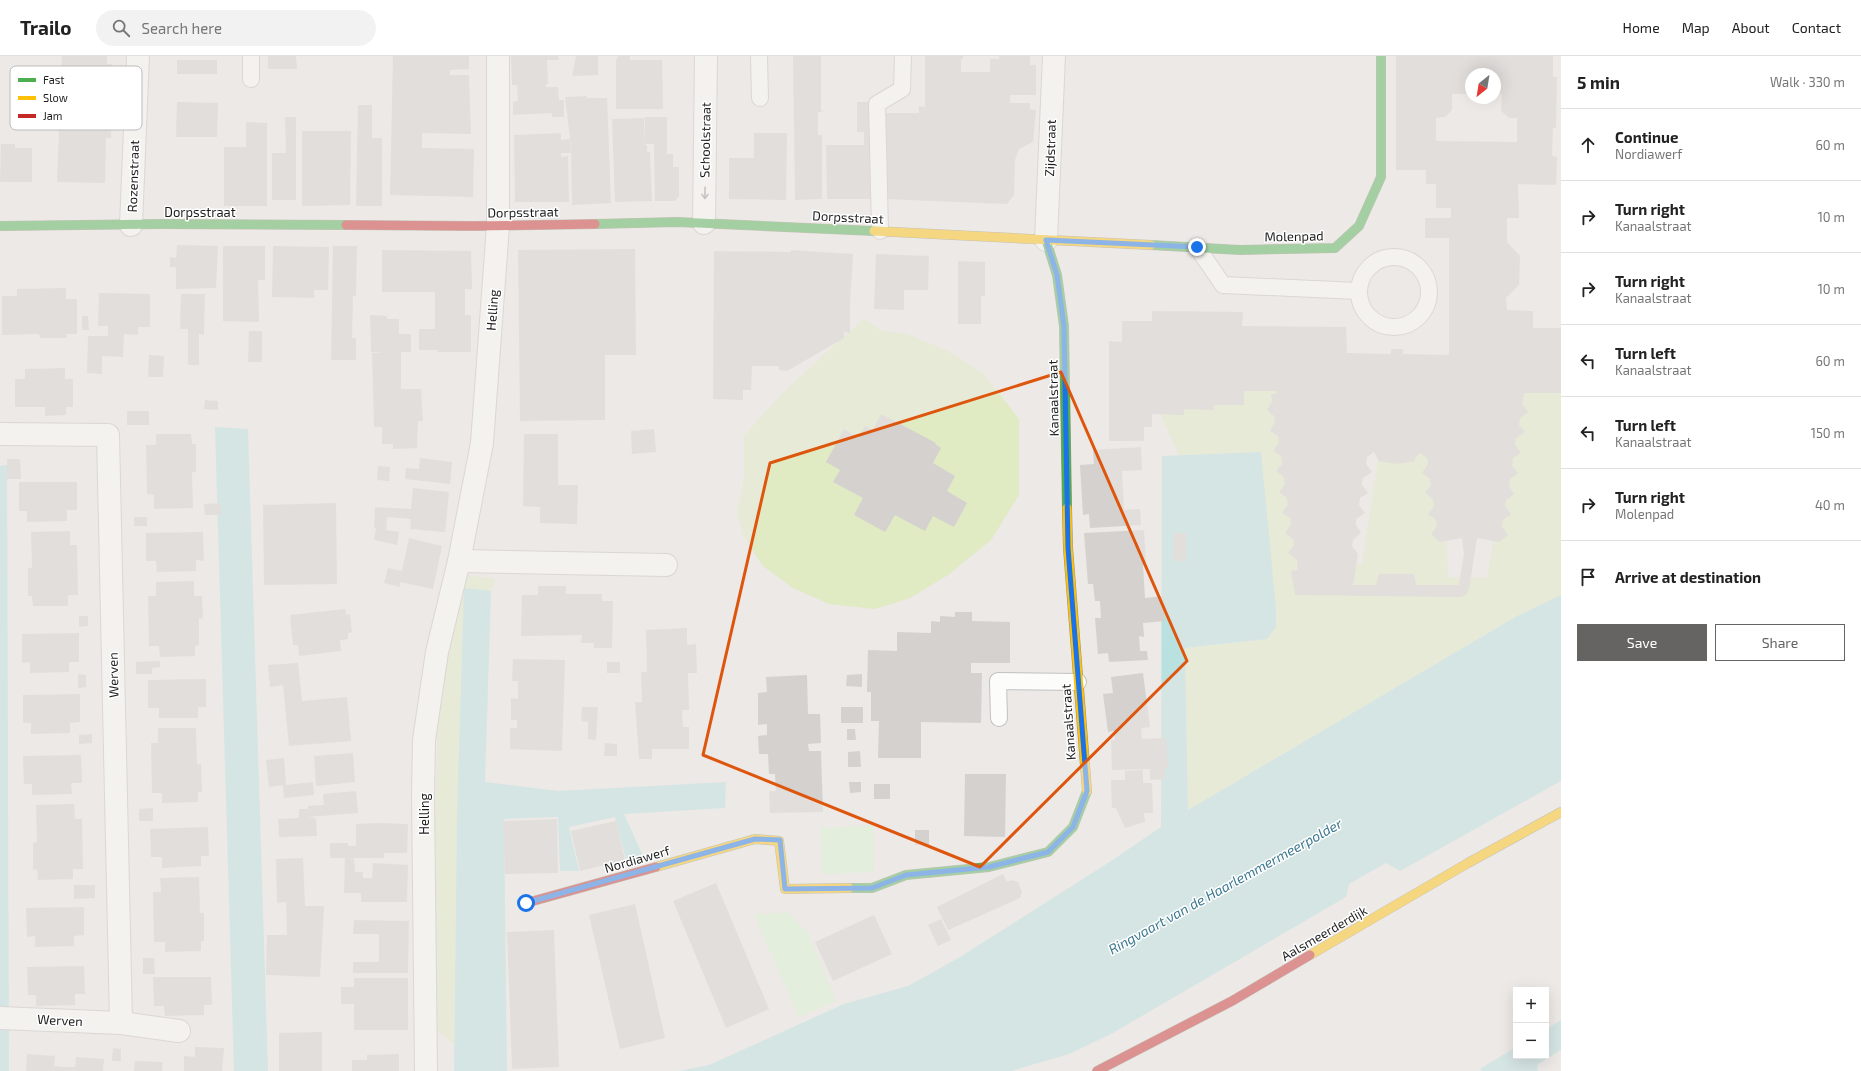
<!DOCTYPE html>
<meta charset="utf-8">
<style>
body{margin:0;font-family:"Exo 2",sans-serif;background:#f2f2f2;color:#222}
.controls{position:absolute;right:12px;bottom:12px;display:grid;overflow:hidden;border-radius:0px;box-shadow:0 4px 16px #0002}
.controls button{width:36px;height:36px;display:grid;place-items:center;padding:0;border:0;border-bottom:1px solid #e0e0e0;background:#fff;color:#222;font:20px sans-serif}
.compass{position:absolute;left:1465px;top:12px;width:36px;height:36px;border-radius:50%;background:#fff;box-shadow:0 4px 16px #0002;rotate:210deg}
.stop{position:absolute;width:12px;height:12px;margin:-9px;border:3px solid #1a73e8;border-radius:50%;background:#fff}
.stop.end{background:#1a73e8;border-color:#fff;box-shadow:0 1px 4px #0008}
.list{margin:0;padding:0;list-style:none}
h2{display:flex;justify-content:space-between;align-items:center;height:52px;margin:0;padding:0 16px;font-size:17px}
h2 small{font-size:13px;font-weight:400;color:#767676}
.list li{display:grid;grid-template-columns:26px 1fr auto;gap:12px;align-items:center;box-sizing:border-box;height:72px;padding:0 16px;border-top:1px solid #e0e0e0}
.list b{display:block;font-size:15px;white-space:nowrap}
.list p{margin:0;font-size:13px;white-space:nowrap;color:#767676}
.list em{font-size:13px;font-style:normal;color:#767676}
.actions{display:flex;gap:8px;padding:12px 16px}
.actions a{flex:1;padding:9px 0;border:1px solid #656463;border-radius:0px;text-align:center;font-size:14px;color:#656463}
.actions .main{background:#656463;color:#fff}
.icon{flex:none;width:22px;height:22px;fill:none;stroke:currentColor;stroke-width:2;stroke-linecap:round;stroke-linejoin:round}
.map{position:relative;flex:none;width:1561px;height:1015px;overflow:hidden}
header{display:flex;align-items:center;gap:24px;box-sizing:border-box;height:56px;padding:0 20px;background:#fff;border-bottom:1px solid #e0e0e0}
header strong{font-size:19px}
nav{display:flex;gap:22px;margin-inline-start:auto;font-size:14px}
.search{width:280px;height:36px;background:#f2f2f2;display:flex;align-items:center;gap:10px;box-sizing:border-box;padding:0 14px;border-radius:22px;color:#767676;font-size:15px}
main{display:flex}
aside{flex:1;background:#fff}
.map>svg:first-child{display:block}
</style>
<header>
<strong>Trailo</strong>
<div class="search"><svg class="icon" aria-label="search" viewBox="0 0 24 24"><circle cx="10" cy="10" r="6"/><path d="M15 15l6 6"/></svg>Search here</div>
<nav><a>Home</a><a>Map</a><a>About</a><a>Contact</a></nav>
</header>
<main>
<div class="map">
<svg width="1561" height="1015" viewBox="0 0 1561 1015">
<rect width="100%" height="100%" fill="#ece9e6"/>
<!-- grass -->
<g fill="#e0eac3">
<path d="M864,263l18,12 25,3 41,17 36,23 35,45v76l-28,45 -43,35 -38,23 -35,11 -46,-5 -36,-16 -30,-22 -19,-29 -7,-23 7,-36v-42c36,-43 78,-80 120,-117z"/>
<path d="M1277,308l19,197 66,3 26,-169 54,2 6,180 39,1 32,-187h42v204l-44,21 -329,194 -3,-162 82,-9 -6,-186 -82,2 -16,-35 -4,-16 81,-31z"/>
<path d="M467,519l28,4 -4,12 -27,-2 -7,224 -3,231 -25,-20 10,-343z"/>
</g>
<!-- park -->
<g fill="#d7f3d0">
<path d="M873,769l1,47 -52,2 -2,-46z"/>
<path d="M787,856l21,21 28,68 -37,16 -45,-102z"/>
</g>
<!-- water -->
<g fill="#b8e1e0">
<path d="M215,371l33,2 20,642h-34z"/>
<path d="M1261,396l15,157v18l-9,12 -82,9 3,162 329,-194 44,-21v186l-161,90 -14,-8 -37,21 -3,13 -235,137 -42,20 -58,17h-332l30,-6 135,-61 64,-18 52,-29 151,-96 50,-34 1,-371z"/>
<path d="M7,409l2,606h-9v-605z"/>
<path d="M464,532l27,3 -6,191 73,9 168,-9 -1,26 -101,6 19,42 -17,4 -11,-43 -46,10 10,44h-19l-2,-54 -54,2 3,252h-53l3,-258z"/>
<path d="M1561,964v30l-24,15 1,6h-56l-2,-2 36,-22v9h30v-27z"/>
</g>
<!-- building -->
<g fill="#d4d1cf" fill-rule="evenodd">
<path d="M62,0h45v8h5v16l-5,-1 -1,43h5v16h-5l-1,45 -48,-1z"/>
<path d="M268,0h28l1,13h-29z"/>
<path d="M393,0h76v13l-19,1v5h19l2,59 -49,-1v15l52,1 -1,48 -83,-2z"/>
<path d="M511,0h47l1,4h-12l1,24h-2v3h12l1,13h5v17h-12v-4l-39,2v-13l5,-1 -1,-16h-5z"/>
<path d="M576,0h22v19l-26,1z"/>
<path d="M618,0h12v4h32l1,49h-47v-49z"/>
<path d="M793,0h28v55l3,1h-6v23h4v64l-27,1z"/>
<path d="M925,0h38v3h-2v13h29v-13h9v-3h31v9h6v30h-26v8h20v6l6,1 -3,32 -14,7 -4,11 -1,35 -7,9 -123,-5 2,-86h33v-7l6,1z"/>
<path d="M1396,0h157v21h4l-1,51h-3l-1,28 5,1 -1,28 -38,-1 1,34h-12v24l13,14 -1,29 -13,13 1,12 26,1v17h28v65h-37l-2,11 6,8 -8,6 -1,7 6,7 -9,6 -1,7 6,8 -8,5 -1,8 6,7 -8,6 -1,7 5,8 -8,6 -1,6 6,8 -8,6 -1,7 6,8 -9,7 -22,-4 -8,51 -3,6 -5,2 -166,-2 -4,-24 7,-1 -1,-10 -9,-7 6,-8 -1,-6 -8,-6 6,-8 -1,-7 -8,-5 6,-8 -1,-7 -8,-6 6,-8 -1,-7 -8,-6 6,-7 -1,-8 -8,-5 6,-8 -1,-7 -8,-5 5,-9 -1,-6 -7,-6 5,-8 -1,-8h6l-1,-3h-32v14h-30v5l-30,-1v6l-32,-1v13h-8v14h-35v-100l13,1v-21h30v-10l91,1 -1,14 104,1 1,26 44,1v-5h12v5l46,1v-117h-24v-20h26v-10h-15v-24h-10v-14h-30zM1471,18h24v20h7l-1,17 8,7h8v24l-81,-1v-23l9,-1 7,-7v-16h19zM1374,396l5,9 18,3 18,-3 -1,-2 6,-6 7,5 1,6 -6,9 8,6 1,6 -6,8 8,6 1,7 -6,8 8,6 1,6 -6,8 9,8 22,-4 2,16 -5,31h-43l-2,-11h-35l-3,11h-23l5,-31 -6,-8 1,-6 8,-7 -5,-8v-6l9,-6 -6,-8 1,-7 8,-5 -6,-8 1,-7 9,-6 -6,-8 1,-7z"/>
<rect x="177" y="4" width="40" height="14"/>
<path d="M587,40v2h20l4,105 -39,2 -1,-59 -6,-49z"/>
<path d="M177,46l41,1 -1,34h-41z"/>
<path d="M857,46h13l2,97h-45l-1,-54h38v-13h-7z"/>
<path d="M358,49h14v33h10v68h-26z"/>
<path d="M285,61h11v83h-24v-47h14z"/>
<path d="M645,61h22v37h6v13h6v29l-4,5h-20l-1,-57h-9z"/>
<path d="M644,62l1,27h2v7h3l2,49 -37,1 -3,-83z"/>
<path d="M246,66l21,1v83h-43v-59h22z"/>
<path d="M302,75h49l-1,74 -48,1z"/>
<path d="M561,77v7l9,-1 1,14h-10v4l7,-1 1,46h-54l-1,-67z"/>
<path d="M754,77h33l-1,67 -57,-1v-41h25z"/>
<path d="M1,88h14v4h17v34h-32z"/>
<path d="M177,189l41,1 -2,42 -40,1v-22h-6v-10l6,1z"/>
<path d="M223,190h42v34h-7l1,42 -36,-1z"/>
<path d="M273,190l56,1 -1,43h-14v8l-42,-1z"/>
<path d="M333,190h24l-1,50h-3l-1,42h4v22h-25z"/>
<path d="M635,193l1,106h-31v65l-85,1 -2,-171z"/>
<path d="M382,194l89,1 1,38h-7v26h6v37h-33v-2h-19v-21h16v-37h-53z"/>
<path d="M791,194l62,4 -3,48v31l-6,-1v6l-57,33 -8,-1v-4h-27l-1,24h-8v10l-30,-1 1,-148 77,1z"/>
<path d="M876,198l53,2 -1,34h-24v20l-30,-1z"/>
<path d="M958,205l27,1v34h-4v28h-23z"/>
<path d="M66,232v11h11v35h-11l1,4h-27l-1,-4 -37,1v-39h15v-7z"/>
<path d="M99,237l51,1v33h-12v8l-14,-1 -1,23 -21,-1v18l-15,-1 1,-37h20v-10h-10z"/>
<path d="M181,238h24l-1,36v5l-5,-1v31h-11v-36h-8z"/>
<path d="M370,259l17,1v3h12v15h12v18h-10v37h20l2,32h-5l-1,27 -24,1v-5h-11v-17h-8l-2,-74 13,-1h-14z"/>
<path d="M82,260h6l1,14h-7z"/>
<path d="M249,275h13v31h-14z"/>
<path d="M149,299l15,1 -1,21h-15z"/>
<path d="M65,312v11h8v28h-7v8l-21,1v-9h-30v-28h10v-10z"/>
<path d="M205,344l13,1v9l-14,-1z"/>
<rect x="127" y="355" width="22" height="14"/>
<path d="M881,358l55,29 -1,1 6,4 -8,15 22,13 -8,15 20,12 -13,24 -21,-11 -8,15 -30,-16 -10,17 -31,-17 9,-17 -30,-16 7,-12 -14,-8 18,-33 14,9 7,-12 8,4z"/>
<path d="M654,373l2,23 -24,2 -1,-23z"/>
<path d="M156,378h35l1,10h4v28h-4l1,36 -39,1v-14l-7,-1 -1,-49h10z"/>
<path d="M524,378h34v51h20l-1,39 -37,-1v-16l-17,-1z"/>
<path d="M1141,391l1,23 -20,1 2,39 16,-1 1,16 -51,3 -1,-14 -6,1 -3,-50 14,-1 -1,-14z"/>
<path d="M420,402l32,4 -2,22 -45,-5 1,-11 13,1z"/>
<path d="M7,403h13l1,20h-14z"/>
<path d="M378,410l12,1 -1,14 -12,-1z"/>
<path d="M19,426h58v28h-10v11l-40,1v-11h-8z"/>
<path d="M413,432l36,4 -4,40 -35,-3 1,-10 -24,-2 -1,13 13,2 -2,13 -23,-5 2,-12 -2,-1 1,-20 36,2z"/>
<path d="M220,447l1,12h-16l-1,-11z"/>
<path d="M336,447l1,81 -73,1 -1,-80z"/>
<rect x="134" y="461" width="13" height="9"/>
<path d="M1144,474l2,35h-3l2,33 18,-2 2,25 -22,2 1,14 -5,-1 1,15h7l1,9 -39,2 -1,-9 -10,1 -3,-36h6l-1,-17h-5l-2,-17h-5l-4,-51z"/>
<path d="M70,475v14h7l1,50h-10v11h-35l-1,-10h-4v-28h4l-1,-36z"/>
<path d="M203,476l1,29 -8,-1v11l-39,1 -1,-11h-10v-28z"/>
<path d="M1174,477h12v28h-13z"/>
<path d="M409,482l33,8 -9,43 -33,-7v5l-16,-4 4,-15 14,3z"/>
<path d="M194,525v15h8l1,23 -4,-1v27l-4,1v10l-35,1 -1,-11h-10l-1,-50h8v-14z"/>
<path d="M538,530h28v8h36v7h11l-1,47h-18v-5h-13l1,-8 -61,1 1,-41h16z"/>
<path d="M345,553l1,6 4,-1 2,18 -4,1v6l-8,1 1,11 -42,5 -1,-11h-5l-3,-30z"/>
<path d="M955,556h17v9l38,1v41h-39v10h11l-1,50 -60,-1v36h-43l1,-37h-8v-29h-4l1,-42 29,1v-19l34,1v-12l9,1v-6l15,1z"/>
<path d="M79,560h9v10l-9,1z"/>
<path d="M687,572v17l9,-1 1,29h-9l1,37h-7l1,17h6v22h-37v10h-13l-4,-57h7l-1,-30h6l-1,-42z"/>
<path d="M79,577v29h-10v10l-39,1v-11l-8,1v-29z"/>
<path d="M513,603l52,1 -3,91 -52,-2v-21h7v-8h-6v-22l7,1v-18h-6z"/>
<path d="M160,605v6l-8,1v6h-16v-12z"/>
<rect x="607" y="606" width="13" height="11"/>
<path d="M298,607l4,38 45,-4 4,44 -62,5 -6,-61 -13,2 -2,-22z"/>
<path d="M1143,617l7,54 -9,1 1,11 24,-1 2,30h-3l1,11 -16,1v-11l-38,1 -1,-30h4l-1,-9 -6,1 -5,-38 10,-1 -2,-16z"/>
<path d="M78,618l8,1v12l-8,1z"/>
<path d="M862,618v13l-16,-1 1,-11z"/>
<path d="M807,619l1,39h12l1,29 -13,1 1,7h12l2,61 -53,1 -1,-22h7l-1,-17h-6l-1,-20h-9l-1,-18 9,-1v-11l-9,1v-32l9,-1 -1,-15z"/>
<path d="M206,623v28h-8v11h-39v-10h-11v-28z"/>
<path d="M80,638v28l-10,1v10l-39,1v-11h-8v-28z"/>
<path d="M582,651h16l-2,33 -8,-1v-17l-7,-1z"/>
<rect x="841" y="651" width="22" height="16"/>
<path d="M158,672h38l1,36h4l1,28h-4v10l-36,1v-10h-10l-1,-50h7z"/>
<path d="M847,673h8l1,11h-9z"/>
<path d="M92,678v9l-13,1v-9z"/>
<path d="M605,687l12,1v12h-13z"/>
<path d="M860,695l1,16h-13v-15z"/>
<path d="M353,697l2,29 -39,4 -2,-30z"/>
<path d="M81,699l1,28h-11l1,11 -40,1v-11h-8l-1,-28z"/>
<path d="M284,702l2,27 27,-3 1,13 -30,3 -1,-13 -14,2 -3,-27z"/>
<path d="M1143,714v13h9l1,30h-9l1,9 -20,6 -9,-20h-4l-1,-28h14v-9z"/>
<path d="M965,718h41l-1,63 -41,-1z"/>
<path d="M849,726h12v10l-11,1z"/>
<rect x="874" y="728" width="16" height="15"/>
<path d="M356,735l2,22 -50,4 8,1 1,18 -38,1 -1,-18 21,-1v-9h9v-3l16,-1 -1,-11z"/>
<path d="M74,748l1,15h7l1,50h-10v10l-35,1 -1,-11 -4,1v-27l4,-1 -1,-37z"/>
<path d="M153,752v13h-14v-12z"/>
<path d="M557,763l1,54 -53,1 -2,-53z"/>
<path d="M616,765l9,39 -45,11 -9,-40z"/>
<path d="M377,767l31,1 -1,29h-23v5h-37l7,1 1,13h8v6h9l1,-15 35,2 -1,37h-46v-9h-17l1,-35h-15v-15h18v3h8v-22z"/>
<path d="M208,771l1,29h-8v10l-39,2v-11h-11l-1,-28z"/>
<rect x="915" y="774" width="14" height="15"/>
<path d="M303,802l2,48h19l-4,71 -54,-2 1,-40h20l-1,-33 -9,1 -1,-44z"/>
<path d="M1003,818l4,8 4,-2 7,2 4,10 -2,6 -72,32 -11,-23z"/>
<path d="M199,821l1,36h4v28h-3v10l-36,1v-10h-11l-1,-50h8l-1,-14z"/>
<path d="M716,827l53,126 -43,19 -53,-127z"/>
<path d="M74,829h21v13l-21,1z"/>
<path d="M635,848l30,134 -45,11 -31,-134z"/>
<path d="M84,851v28l-10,1v10l-39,1v-11l-8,1 -1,-29z"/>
<path d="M874,859l18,39 -59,27 -18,-39z"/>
<path d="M941,863l10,21 -13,6 -10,-21z"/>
<path d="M354,864l55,1 -1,52h-55v-11h26v-28h-26z"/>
<path d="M554,874l5,137 -47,2 -5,-137z"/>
<path d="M143,902h11l1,16h-12z"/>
<path d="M84,910l1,28h-10v11l-39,1v-11h-8l-1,-28z"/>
<path d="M153,921h58l1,28h-8v10l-39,1 -1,-10h-10z"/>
<path d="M354,922h54v52h-54v-26h-13v-17h13z"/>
<path d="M322,976v39h-43v-38z"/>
<path d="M195,991l29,1 -2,23h-38v-15l11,1z"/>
<path d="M113,992l8,1v12h-9z"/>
<path d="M27,998l28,2 -1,10 11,1h10l1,-10 28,2 -1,12h-77z"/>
<path d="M399,998v17h-47v-11h15v-5z"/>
<path d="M135,1005l28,1 -1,9h-28z"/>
</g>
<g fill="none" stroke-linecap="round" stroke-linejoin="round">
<!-- lane casing -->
<g stroke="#c3c1c0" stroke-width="18">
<g id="lane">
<path d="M251,0v23"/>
<path d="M759,0l1,42"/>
<path d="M880,175l-3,-127 25,-15 1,-33"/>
<path d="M1197,191l26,38 135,6"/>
<circle cx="1394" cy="236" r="35"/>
<path d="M999,662l-1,-37 80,1"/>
</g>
</g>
<!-- street casing -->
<g stroke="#c3c1c0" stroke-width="24">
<g id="street">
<path d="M704,167l2,-167"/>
<path d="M131,169l7,-169"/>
<path d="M1046,184l8,-184"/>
<path d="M0,378l108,1 13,588"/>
<path d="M459,505l207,4"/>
<path d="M0,962l121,5 58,8"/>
<path d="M426,1015l-3,-277 1,-54 13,-88 22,-91 23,-118 16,-217v-170"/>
</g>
</g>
<!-- fast casing -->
<g stroke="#97937e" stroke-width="10">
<g id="fast">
<path d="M595,168l82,-2 197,9"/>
<path d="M0,170l162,-2 184,1"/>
<path d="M1046,184l11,35 7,51 3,182"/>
<path d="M1151,189l89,5 95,-2 24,-22 22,-49v-121"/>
<path d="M849,832h23l34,-13 83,-8 59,-15 25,-25 14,-36"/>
</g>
</g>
<!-- slow casing -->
<g stroke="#97937e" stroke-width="10">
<g id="slow">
<path d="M874,175l277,14"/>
<path d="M1067,452l1,40 19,243"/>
<path d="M656,811l99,-28 24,2 6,48 64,-1"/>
<path d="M1310,899l158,-92 93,-51"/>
</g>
</g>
<!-- jam casing -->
<g stroke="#97937e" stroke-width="10">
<g id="jam">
<path d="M346,169l128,1 121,-2"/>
<path d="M526,847l130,-36"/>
<path d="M1097,1015l135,-70 78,-46"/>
</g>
</g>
<!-- lane -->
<use href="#lane" stroke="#fcfcfb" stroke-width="16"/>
<!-- street -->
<use href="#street" stroke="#fcfcfb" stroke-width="22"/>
<!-- fast -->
<use href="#fast" stroke="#4caf50" stroke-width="9"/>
<!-- slow -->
<use href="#slow" stroke="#ffc107" stroke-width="9"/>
<!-- jam -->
<use href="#jam" stroke="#c62828" stroke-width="9"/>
</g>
<!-- one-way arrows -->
<defs><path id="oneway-shaft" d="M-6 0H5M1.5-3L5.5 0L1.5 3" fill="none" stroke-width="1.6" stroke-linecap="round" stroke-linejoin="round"/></defs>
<use stroke="#989897" href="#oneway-shaft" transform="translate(705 137) rotate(91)"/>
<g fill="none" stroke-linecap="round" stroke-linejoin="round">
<!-- route -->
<path stroke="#1a73e8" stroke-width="5" d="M526,847l229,-64 25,1 5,49 87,-1 34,-13 83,-8 59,-15 25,-25 14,-36 -19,-243 -4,-222 -7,-51 -11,-35 151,7"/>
</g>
<!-- marked area -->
<path d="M0 0H1561V1015H0ZM1061,316l126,289 -207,206 -277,-112 67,-292z" fill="#ece9e6" fill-opacity=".55" fill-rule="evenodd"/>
<path fill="none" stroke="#de560d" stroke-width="3" stroke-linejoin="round" d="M1061,316l126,289 -207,206 -277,-112 67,-292z"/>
<g text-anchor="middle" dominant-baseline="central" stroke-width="3" stroke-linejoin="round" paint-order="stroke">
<!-- street labels -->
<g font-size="13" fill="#1d1d1d" stroke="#fff">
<text transform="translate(705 84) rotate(-89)">Schoolstraat</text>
<text transform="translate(1050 92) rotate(-88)">Zijdstraat</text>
<text transform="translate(133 120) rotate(-88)">Rozenstraat</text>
<text x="200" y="156">Dorpsstraat</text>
<text transform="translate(523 156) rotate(-1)">Dorpsstraat</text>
<text transform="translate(848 161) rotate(3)">Dorpsstraat</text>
<text transform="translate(1294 180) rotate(-1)">Molenpad</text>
<text transform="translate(492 254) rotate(-86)">Helling</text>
<text transform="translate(1053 342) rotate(-91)">Kanaalstraat</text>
<text transform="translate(113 619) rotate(-91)">Werven</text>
<text transform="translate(1068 666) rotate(-94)">Kanaalstraat</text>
<text transform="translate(424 758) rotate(-90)">Helling</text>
<text transform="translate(637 803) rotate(-16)">Nordiawerf</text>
<text transform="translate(1324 877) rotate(-30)">Aalsmeerderdijk</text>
<text transform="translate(60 964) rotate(3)">Werven</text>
</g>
<!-- water labels -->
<g font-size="14" font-style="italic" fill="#3c788f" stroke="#fff">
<text transform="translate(1225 830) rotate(-29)">Ringvaart van de Haarlemmermeerpolder</text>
</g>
</g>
<!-- legend -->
<rect x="10" y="10" width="132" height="64" rx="6" fill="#fff" stroke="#bbb" stroke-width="1"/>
<rect x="18" y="22" width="18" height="4" fill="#4caf50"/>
<rect x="18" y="40" width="18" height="4" fill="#ffc107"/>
<rect x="18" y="58" width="18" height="4" fill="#c62828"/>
<g font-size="11" fill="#1d1d1d">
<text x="43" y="28">Fast</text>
<text x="43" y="46">Slow</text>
<text x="43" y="64">Jam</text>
</g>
</svg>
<div class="controls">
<button>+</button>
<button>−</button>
</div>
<svg class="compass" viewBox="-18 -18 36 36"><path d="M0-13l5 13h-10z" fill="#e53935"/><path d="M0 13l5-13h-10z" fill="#767676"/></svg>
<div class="stop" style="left:526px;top:847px"></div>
<div class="stop end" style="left:1197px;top:191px"></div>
</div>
<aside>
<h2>5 min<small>Walk · 330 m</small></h2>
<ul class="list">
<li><svg class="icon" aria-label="ahead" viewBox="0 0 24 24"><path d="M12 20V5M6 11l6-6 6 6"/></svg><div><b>Continue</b><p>Nordiawerf</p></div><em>60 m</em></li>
<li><svg class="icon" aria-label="right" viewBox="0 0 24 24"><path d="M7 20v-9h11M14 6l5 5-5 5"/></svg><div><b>Turn right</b><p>Kanaalstraat</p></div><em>10 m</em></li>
<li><svg class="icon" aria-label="right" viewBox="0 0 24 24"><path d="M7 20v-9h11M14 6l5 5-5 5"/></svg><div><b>Turn right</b><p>Kanaalstraat</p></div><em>10 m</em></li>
<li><svg class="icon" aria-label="left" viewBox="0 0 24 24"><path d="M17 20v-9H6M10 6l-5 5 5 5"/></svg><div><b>Turn left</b><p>Kanaalstraat</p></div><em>60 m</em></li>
<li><svg class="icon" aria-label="left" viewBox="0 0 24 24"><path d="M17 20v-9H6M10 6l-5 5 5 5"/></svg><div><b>Turn left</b><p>Kanaalstraat</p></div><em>150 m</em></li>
<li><svg class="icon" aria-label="right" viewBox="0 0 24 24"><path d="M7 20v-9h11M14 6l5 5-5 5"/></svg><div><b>Turn right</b><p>Molenpad</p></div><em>40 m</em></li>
<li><svg class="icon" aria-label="arrive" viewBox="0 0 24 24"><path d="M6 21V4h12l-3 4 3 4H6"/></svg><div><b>Arrive at destination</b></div></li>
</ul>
<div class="actions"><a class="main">Save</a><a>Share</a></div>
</aside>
</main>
